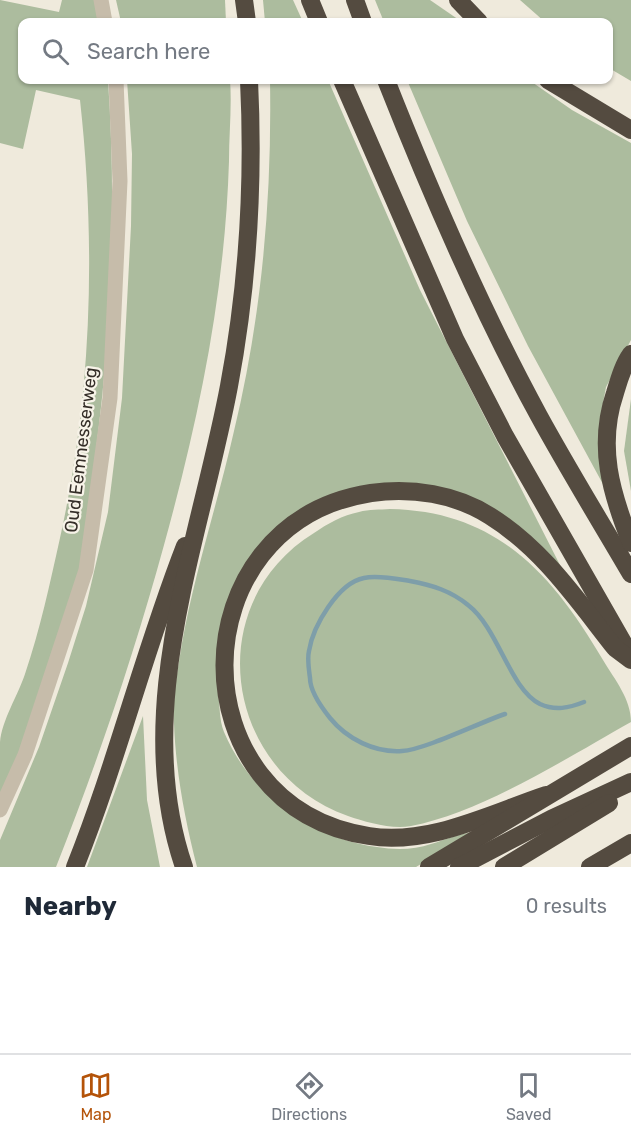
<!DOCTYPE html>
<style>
body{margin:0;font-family:Rubik,sans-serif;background:#f6f6f7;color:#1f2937}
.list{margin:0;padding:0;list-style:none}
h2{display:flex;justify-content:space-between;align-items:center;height:78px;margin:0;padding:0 24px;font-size:26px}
h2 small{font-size:20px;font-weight:400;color:#747a83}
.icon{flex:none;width:33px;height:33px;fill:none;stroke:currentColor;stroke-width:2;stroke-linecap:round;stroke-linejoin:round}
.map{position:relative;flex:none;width:631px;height:867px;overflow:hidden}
.search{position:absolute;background:#fff;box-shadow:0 2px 4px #0004;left:18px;right:18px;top:18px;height:66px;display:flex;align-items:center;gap:15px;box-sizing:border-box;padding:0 21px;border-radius:12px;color:#747a83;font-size:22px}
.sheet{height:186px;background:#fff}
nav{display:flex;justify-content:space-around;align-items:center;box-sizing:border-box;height:84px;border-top:2px solid #e0e1e3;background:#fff;font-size:16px;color:#747a83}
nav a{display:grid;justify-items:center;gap:3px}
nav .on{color:#b45309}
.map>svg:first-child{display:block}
</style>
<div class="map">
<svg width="631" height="867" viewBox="0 0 631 867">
<rect width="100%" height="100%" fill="#efeadc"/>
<!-- green -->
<g fill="#acbc9e">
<path d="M0,0l59,12 3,-12h36l4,22h-80v58h86c9,132 3,268 -16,399 -4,31 -6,64 -13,94 -18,78 -51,153 -79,228 0,-19 0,-40 0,-59 2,-22 18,-47 25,-68 15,-44 25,-91 35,-136 32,-144 36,-293 20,-438l-44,-10 -13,59 -23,-6z"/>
<path d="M116,0h109l1,22h-105z"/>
<path d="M263,0h30l10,22h-38z"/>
<path d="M375,0h55l32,22h-78z"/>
<path d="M520,0h111v81l-22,-13 -1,-46h-63z"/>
<path d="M127,80h103c2,26 -1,54 -1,81 -4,132 -30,257 -65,384 -30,109 -66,216 -108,322h-56v-27l39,-93 29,-84 18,-57 22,-94 14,-114 9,-172 1,-72z"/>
<path d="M270,80h58l92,210 141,277c-32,-39 -70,-52 -116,-66 -16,-5 -46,-18 -61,-17 -109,6 -179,102 -166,208 2,12 1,28 6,40 26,62 87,106 153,115 18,3 37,3 54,-3 14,-4 29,-11 44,-12l-59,35h-219c-12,-47 -21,-94 -23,-143 -2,-27 4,-55 8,-81 13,-72 36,-141 52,-212 28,-116 38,-233 36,-351z"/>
<path d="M407,80h122l43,30 59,33v197l-25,47 -5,27 10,85 -83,-153 -61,-125z"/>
<path d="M631,399v92l-7,-40z"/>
<path d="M390,509c107,2 162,65 213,151 12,20 28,39 28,62 -64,36 -149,90 -220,104 -19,4 -45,-4 -63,-10 -124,-44 -149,-212 -34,-283 13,-9 29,-18 45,-21 10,-3 21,-2 31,-3z"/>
<path d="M143,716l4,84 13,67h-73z"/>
</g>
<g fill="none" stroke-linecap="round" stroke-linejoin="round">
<!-- stream -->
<path stroke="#7e9ea9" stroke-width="4.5" d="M505,714c-24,8 -81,36 -103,37 -27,2 -55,-12 -72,-33 -8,-10 -20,-26 -20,-40 -1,-8 -3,-19 -1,-27 4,-25 29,-68 55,-73 14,-3 33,1 46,3 22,4 41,10 58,24 31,24 41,83 72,99 15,7 29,4 44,-2"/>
<!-- street -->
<g stroke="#c6bcaa" stroke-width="15">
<path d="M101,0l4,22"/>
<path d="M0,810l25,-55 61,-185 24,-172 10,-217 -4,-101"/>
</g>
<!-- highway -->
<g stroke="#544b40" stroke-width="18">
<path d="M244,0l3,22"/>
<path d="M310,0l9,22"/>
<path d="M355,0l8,22"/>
<path d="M458,0l21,22"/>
<path d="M342,80l113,259 50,97 120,210"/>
<path d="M386,80c45,114 94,228 153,336 29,53 61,105 92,158"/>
<path d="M548,80l83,50"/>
<path d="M631,354c-8,11 -12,26 -16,39 -18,53 -4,100 16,150"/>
<path d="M546,795c-54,18 -118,51 -177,41 -194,-30 -192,-313 2,-343 40,-6 85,1 119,23 53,33 87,84 125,132l16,12"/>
<path d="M75,867c42,-105 69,-216 110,-321"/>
<path d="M184,867c-54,-157 16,-326 45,-481 19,-101 25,-203 20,-306"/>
<path d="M429,867l202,-121"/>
<path d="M459,867l92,-48 80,-37"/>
<path d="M504,867l105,-64"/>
<path d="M590,867l41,-24"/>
</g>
</g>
<g text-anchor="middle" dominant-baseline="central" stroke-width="4.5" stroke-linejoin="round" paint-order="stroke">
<!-- street labels -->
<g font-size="18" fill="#342e28" stroke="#f7f3e8">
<text transform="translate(81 450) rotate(-83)">Oud Eemnesserweg</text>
</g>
</g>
</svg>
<div class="search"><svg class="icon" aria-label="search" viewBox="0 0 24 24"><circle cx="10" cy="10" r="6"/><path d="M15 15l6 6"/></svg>Search here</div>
</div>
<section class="sheet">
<h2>Nearby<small>0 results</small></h2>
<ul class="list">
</ul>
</section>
<nav>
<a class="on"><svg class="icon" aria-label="map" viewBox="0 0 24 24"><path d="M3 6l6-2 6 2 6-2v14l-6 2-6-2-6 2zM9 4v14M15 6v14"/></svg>Map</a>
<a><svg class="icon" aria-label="directions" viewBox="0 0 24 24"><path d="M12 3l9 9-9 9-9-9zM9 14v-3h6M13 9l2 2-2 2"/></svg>Directions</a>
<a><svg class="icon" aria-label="saved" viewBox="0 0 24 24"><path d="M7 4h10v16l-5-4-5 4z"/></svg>Saved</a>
</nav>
